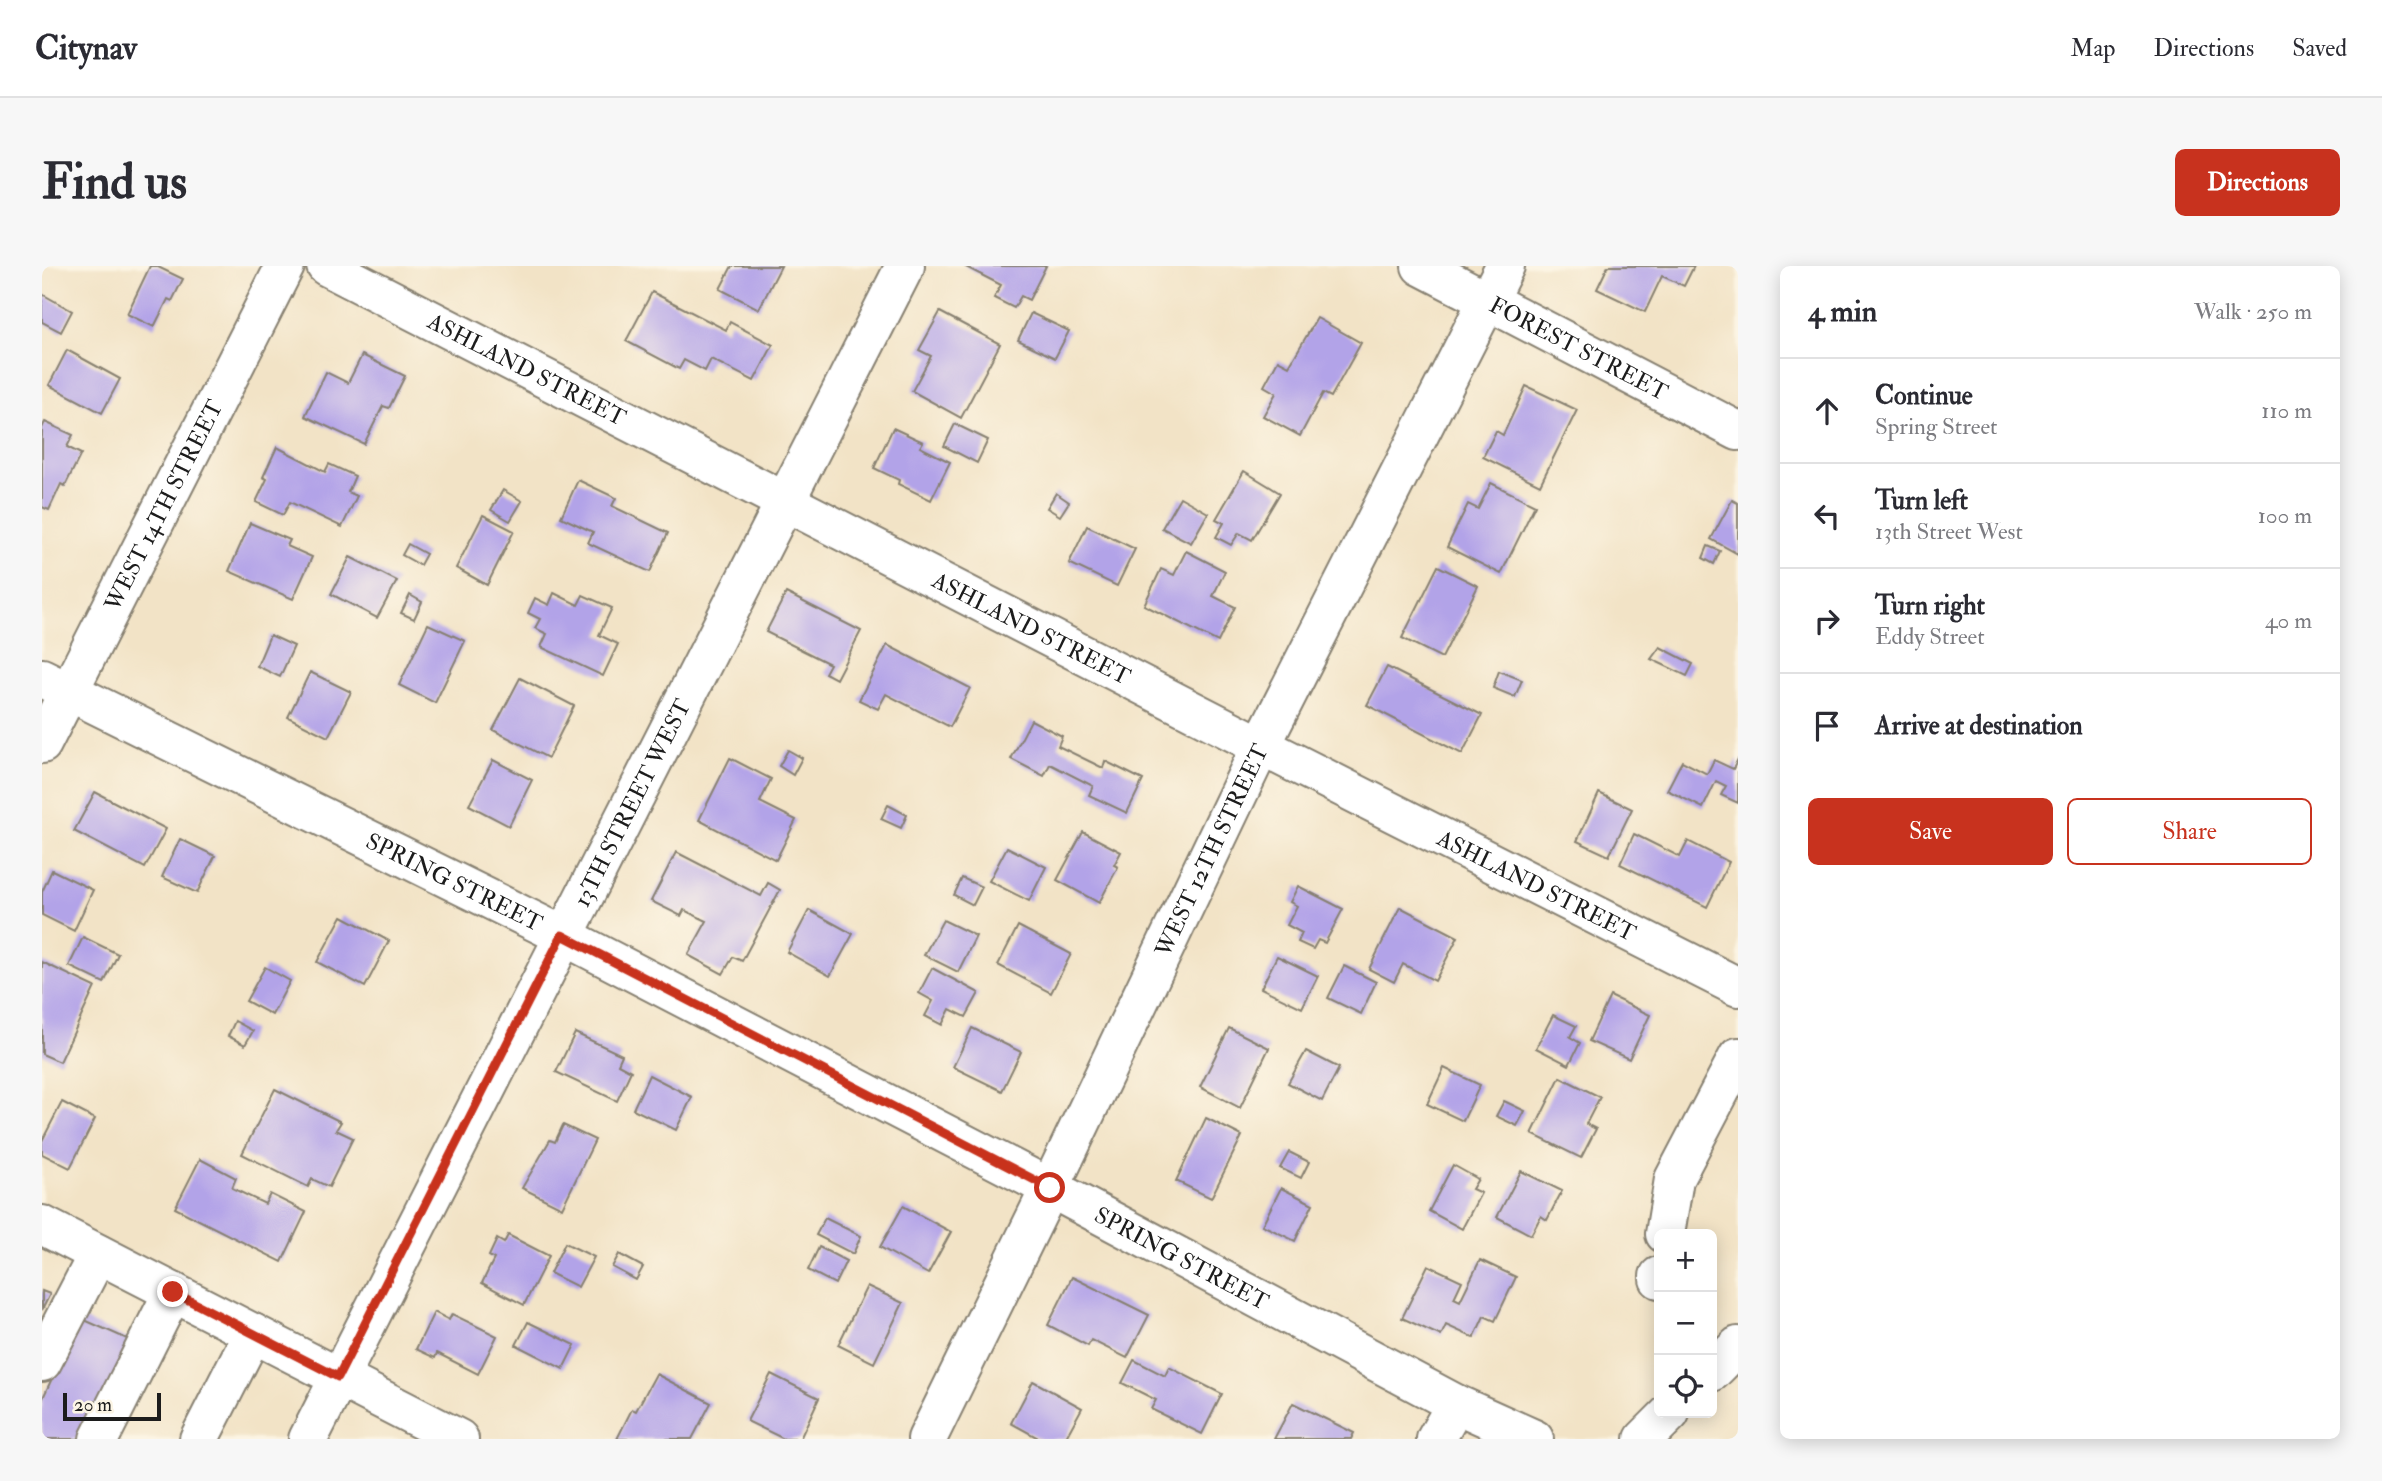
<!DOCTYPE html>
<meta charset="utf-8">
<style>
body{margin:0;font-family:"IM FELL Double Pica",serif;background:#f7f7f7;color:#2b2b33}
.controls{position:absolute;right:21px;bottom:21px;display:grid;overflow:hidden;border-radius:10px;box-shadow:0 4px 18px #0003}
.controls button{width:63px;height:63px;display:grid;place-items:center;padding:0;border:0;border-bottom:2px solid #e1e1e2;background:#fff;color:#2b2b33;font:35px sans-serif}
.scale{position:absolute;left:21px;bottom:18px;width:98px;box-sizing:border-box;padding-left:7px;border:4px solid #1c1c1c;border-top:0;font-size:19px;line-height:24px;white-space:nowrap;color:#1c1c1c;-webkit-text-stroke:5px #fcf5e5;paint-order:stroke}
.stop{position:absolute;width:21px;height:21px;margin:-16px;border:5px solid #c8321e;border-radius:50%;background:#fff}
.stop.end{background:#c8321e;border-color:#fff;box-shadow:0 2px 7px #0008}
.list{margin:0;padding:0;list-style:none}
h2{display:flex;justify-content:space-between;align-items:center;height:91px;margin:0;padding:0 28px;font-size:30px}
h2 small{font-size:23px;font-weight:400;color:#7c7c81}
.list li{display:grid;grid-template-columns:46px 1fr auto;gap:21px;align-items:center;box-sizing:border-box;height:105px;padding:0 28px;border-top:2px solid #e1e1e2}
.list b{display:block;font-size:26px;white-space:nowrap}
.list p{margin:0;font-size:23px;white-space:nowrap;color:#7c7c81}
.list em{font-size:23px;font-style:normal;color:#7c7c81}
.actions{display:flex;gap:14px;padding:21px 28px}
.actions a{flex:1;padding:16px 0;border:2px solid #c8321e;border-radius:10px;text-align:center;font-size:24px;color:#c8321e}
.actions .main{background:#c8321e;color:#fff}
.icon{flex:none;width:38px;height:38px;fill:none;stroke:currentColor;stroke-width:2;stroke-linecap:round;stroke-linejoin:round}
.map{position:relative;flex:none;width:1696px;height:1173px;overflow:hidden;border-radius:10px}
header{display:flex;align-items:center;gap:42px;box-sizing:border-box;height:98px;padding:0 35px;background:#fff;border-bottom:2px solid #e1e1e2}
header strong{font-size:33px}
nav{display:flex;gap:38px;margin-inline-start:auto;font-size:24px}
.intro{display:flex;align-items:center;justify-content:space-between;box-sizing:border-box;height:168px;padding:0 42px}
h1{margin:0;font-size:49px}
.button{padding:18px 32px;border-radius:10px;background:#c8321e;color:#fff;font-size:24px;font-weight:700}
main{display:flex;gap:42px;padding:0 42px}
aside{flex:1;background:#fff;border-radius:10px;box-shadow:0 4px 18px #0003}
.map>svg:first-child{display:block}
</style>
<header>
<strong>Citynav</strong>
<nav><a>Map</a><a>Directions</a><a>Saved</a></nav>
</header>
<div class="intro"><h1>Find us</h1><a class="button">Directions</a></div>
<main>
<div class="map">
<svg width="1696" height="1173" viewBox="0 0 1696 1173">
<rect width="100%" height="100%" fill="#fcf5e5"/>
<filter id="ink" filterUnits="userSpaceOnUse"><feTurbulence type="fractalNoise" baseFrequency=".0143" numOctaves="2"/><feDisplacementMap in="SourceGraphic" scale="14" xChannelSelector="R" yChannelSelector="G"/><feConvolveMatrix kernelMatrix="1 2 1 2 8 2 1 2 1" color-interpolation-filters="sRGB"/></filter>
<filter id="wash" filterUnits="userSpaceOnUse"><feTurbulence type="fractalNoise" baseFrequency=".00686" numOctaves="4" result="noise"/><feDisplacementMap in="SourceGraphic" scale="28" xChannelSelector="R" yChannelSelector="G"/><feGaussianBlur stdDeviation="1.57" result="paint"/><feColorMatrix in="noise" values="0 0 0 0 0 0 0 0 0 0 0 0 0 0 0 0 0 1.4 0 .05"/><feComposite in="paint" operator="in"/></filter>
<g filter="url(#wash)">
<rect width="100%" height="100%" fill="#f2e3c6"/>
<g id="blocks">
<!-- building -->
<g fill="#b2a3e8">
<path d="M108,0h6l27,13 -11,22 -4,-2 -14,28 -27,-13z"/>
<path d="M690,0h49l-22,43 -39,-20z"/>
<path d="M922,0h82l-17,34 -8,-4 -7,12 -20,-10 7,-13z"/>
<path d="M1566,0h86l-10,20 -22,-10 -17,36 -48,-23z"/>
<path d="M610,26l74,38 4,-8 43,23 -19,36 -43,-22 -6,12 -21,-11 -5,9 -53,-28z"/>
<path d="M0,28l30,17 -11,21 -19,-10z"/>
<path d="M898,46l60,32 -39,74 -49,-27 19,-35 -12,-6z"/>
<path d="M989,47l38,18 -14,27 -37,-18z"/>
<path d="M1275,52l44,25 -30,54 -8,-4 -23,43 -37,-20 13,-23 -12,-7 14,-26 11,6z"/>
<path d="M25,84l53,29 -18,34 -53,-28z"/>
<path d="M320,89l43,21 -16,32 -6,-2 -19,38 -59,-28 21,-44 22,11z"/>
<path d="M1484,120l51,24 -37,75 -57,-28 13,-26 7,4z"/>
<path d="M3,156l28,13 -6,12 14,7 -16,32 -4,-2 -12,26 -7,-3v-79z"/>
<path d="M913,158l33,16 -11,23 -33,-17z"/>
<path d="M851,162l30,14 -3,5 30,15 -19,38 -33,-16 1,-4 -25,-12z"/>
<path d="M235,181l48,25 4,-8 26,12 -7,16 9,4 -15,31 -52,-25 -7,13 -27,-13 11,-23 -4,-2z"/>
<path d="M1202,205l36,22 -28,47 -13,-7 -8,12 -15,-8 8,-14 -8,-4z"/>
<path d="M536,214l38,18 -4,8 56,27 -18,39 -62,-29 5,-11 -32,-15z"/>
<path d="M1449,217l44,22 -34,69 -54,-27 21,-43 10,5z"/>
<path d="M461,224l19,11 -12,20 -19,-11z"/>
<path d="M1014,227l13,9 -9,14 -13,-8z"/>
<path d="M1138,231l28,16 -17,30 -29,-15z"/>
<path d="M1690,234l6,3v51l-27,-15z"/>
<path d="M441,249l31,16 -27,54 -31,-17z"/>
<path d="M208,257l40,17 -3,6 25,11 -19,42 -64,-28z"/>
<path d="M1045,260l48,23 -18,37 -48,-23z"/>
<path d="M366,278l18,10 -6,11 -18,-10z"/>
<path d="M1666,280l12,5 -6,13 -11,-6z"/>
<path d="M1144,285l39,20 -12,25 22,11 -17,35 -74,-37 17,-36 13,6z"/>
<path d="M308,291l47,24 -20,37 -46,-24z"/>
<path d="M1396,300l40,20 -36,72 -40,-20z"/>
<path d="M512,327l24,12 5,-10 29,13 -13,27 19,9 -15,32 -62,-29 6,-13 -12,-6 5,-9 -12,-6 7,-15 14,7z"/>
<path d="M744,327l75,38 -25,48 -11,-6 5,-9 -64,-32z"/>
<path d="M368,329l12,7 -8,17 -13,-6z"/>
<path d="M386,358l37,17 -30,62 -36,-18z"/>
<path d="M228,369l24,11 -14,31 -23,-11z"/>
<path d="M845,379l83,43 -20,39 -64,-33 -8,15 -19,-9z"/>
<path d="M1618,381l33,17 -6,12 -36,-17z"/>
<path d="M1345,401l95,48 -20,39 -95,-49z"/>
<path d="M1457,405l23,9 -7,17 -22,-9z"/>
<path d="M268,406l41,20 -23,45 -40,-20z"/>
<path d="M478,412l54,28 -26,52 -55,-28z"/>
<path d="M989,454l31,16 -4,10 45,22 2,-7 38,19 -16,33 -38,-18 4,-9 -43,-22 -6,12 -33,-17z"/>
<path d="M746,484l14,8 -9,17 -14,-9z"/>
<path d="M688,492l41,21 -11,23 36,18 -20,40 -77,-40z"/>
<path d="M1696,493v44l-17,-8 5,-9 -10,-5 -13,27 -36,-18 15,-29 25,13 7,-14 19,9z"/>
<path d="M451,494l39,20 -23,46 -40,-21z"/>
<path d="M53,526l71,37 -21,39 -71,-37z"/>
<path d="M1557,527l33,16 -23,47 -32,-15z"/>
<path d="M846,539l19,10 -6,13 -20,-9z"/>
<path d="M1041,566l38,20 -7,13 4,2 -19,36 -42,-23z"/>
<path d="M1592,568l46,23 8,-16 41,21 -22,45 -87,-43z"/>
<path d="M138,573l35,17 -18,37 -35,-16z"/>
<path d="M965,581l39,20 -17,34 -40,-20z"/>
<path d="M634,586l85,44 7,-13 12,7 -38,71 -9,-4 -10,17 -35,-19 19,-34 -23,-11 -3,6 -30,-15z"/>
<path d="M10,604l41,20 -19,41 -32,-16v-23z"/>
<path d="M920,612l20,9 -9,18 -19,-10z"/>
<path d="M1256,620l45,23 -18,34 -7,-3 -5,9 -15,-7 4,-9 -15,-8 10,-19 -7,-4z"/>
<path d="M1358,641l58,30 -23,44 -32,-17 -9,18 -25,-13z"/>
<path d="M767,644l44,24 -23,42 -43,-24z"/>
<path d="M300,650l47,25 -24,46 -48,-25z"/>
<path d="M901,654l33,16 -18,36 -34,-17z"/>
<path d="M976,660l53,28 -20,39 -53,-28z"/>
<path d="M41,671l35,17 -14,29 -35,-17z"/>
<path d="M1235,690l41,20 -16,32 -41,-20z"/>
<path d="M0,696l53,25 -35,75 -18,-8z"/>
<path d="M1302,700l32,16 -15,32 -33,-16z"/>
<path d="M223,701l25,14 -18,34 -26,-14z"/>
<path d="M890,702l47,25 -13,24 -16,-8 -8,16 -17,-9 8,-15 -14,-8z"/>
<path d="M1568,730l40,19 -21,44 -40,-18z"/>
<path d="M1511,749l23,11 -6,11 10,6 -11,22 -33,-17z"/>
<path d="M193,755l18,10 -8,14 -17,-9z"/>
<path d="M930,762l49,24 -19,39 -49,-24z"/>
<path d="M1187,762l40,20 -29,60 -40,-21z"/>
<path d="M533,767l47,22 -4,9 13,7 -14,30 -61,-29z"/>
<path d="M1264,785l33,17 -17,33 -34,-18z"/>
<path d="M1402,802l36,17 -17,36 -36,-17z"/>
<path d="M607,809l43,22 -16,33 -43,-21z"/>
<path d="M1518,811l40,20 -14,27 10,5 -15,29 -49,-24z"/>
<path d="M233,823l66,33 -5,8 17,8 -24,49 -17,-8 -4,8 -66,-33z"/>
<path d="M1462,835l21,10 -8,15 -21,-10z"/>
<path d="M20,836l33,17 -25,49 -28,-14v-13z"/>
<path d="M1164,852l36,18 -31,62 -35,-17z"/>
<path d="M521,859l32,15 -33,68 -40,-20 28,-48 5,2z"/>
<path d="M1247,886l20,10 -8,16 -21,-10z"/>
<path d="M158,893l36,19 -4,10 33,16 5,-10 36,18 -24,50 -107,-54z"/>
<path d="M1411,899l25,14 -6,10 9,4 -19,36 -33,-18z"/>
<path d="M1479,905l41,20 -15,29 -6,-4 -10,19 -34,-18z"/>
<path d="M1239,922l32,16 -18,37 -33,-16z"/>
<path d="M861,940l48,26 -23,42 -48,-27z"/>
<path d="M783,952l36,18 -8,18 -37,-19z"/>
<path d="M466,969l41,21 -25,49 -42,-22 12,-24 -5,-3 8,-17 7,4z"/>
<path d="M523,977l29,14 -16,30 -28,-14z"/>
<path d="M777,981l27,14 -11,23 -27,-14z"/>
<path d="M577,988l24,13 -7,13 -24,-13z"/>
<path d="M1438,994l36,17 -21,44 -11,-5 -10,22 -28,-13 -5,11 -39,-18 26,-53 34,16 -8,17 6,3z"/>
<path d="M1030,1011l77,38 -22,43 -36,-18 -3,6 -40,-21z"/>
<path d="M825,1020l36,17 -29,60 -36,-18z"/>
<path d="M0,1025l8,3 -8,16z"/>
<path d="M392,1046l15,8 3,-6 45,22 -19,38 -41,-21 -2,5 -19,-9z"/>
<path d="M38,1052l54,24 -46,97h-46v-39z"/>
<path d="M486,1056l47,23 -12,24 -47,-24z"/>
<path d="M1092,1094l31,16 4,-9 53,27 -20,40 -51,-25 5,-9 -34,-17z"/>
<path d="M614,1108l55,29 -19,36h-75l15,-30 4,2z"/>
<path d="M729,1108l48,24 -19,41h-16l-37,-18z"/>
<path d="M991,1115l49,27 -17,31h-25l-29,-16z"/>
<path d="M1251,1137l61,30 -3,6h-77z"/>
</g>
</g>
</g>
<g filter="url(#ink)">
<use href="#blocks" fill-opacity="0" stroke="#878071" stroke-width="2"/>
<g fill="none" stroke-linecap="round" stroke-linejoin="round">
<!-- minor casing -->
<g stroke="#878071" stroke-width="42">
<g id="minor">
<path id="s1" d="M284,0l935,480 477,241"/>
<path id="s2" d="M1379,0l317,165"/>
<path id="s3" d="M0,412l520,257 488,253 406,216 78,35"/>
<path id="s4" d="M0,478l243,-478"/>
<path d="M0,959l417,214"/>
<path d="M1623,968l9,-55 64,-122"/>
<path d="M1617,1013v-3"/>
<path d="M0,1096l56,-108"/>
<path d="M57,1173l74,-147"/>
<path d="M157,1173l54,-106"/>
<path id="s5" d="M266,1173l597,-1173"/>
<path id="s6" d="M885,1173l123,-251 211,-442 244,-480"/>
<path d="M1394,1173l20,-35"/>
</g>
</g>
<!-- highway casing -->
<g stroke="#878071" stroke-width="42">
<g id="highway">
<path d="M1670,1106l26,-26"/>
<path d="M1602,1173l26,-26"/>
</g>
</g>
<!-- minor -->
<use href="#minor" stroke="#fff" stroke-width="38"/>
<!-- highway -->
<use href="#highway" stroke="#fff" stroke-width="38"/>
</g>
</g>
<g fill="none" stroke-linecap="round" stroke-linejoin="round" filter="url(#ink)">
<!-- route -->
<path stroke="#c8321e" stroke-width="9" d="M131,1026l165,85 224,-442 488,253"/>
</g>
<g text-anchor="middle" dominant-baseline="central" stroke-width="5" stroke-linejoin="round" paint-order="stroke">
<!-- street labels -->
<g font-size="23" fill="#1c1c1c" stroke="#fcf5e5">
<text stroke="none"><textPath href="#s2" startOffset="178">FOREST STREET</textPath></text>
<text stroke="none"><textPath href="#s1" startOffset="226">ASHLAND STREET</textPath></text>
<text stroke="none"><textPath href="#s4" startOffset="268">WEST 14TH STREET</textPath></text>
<text stroke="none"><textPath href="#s1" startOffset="793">ASHLAND STREET</textPath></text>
<text stroke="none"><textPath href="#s5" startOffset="714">13TH STREET WEST</textPath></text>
<text stroke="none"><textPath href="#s6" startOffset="654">WEST 12TH STREET</textPath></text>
<text stroke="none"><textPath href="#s3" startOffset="460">SPRING STREET</textPath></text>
<text stroke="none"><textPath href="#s1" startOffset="1360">ASHLAND STREET</textPath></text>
<text stroke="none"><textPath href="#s3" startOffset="1279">SPRING STREET</textPath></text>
</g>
</g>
</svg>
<div class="controls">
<button>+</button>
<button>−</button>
<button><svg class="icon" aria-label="locate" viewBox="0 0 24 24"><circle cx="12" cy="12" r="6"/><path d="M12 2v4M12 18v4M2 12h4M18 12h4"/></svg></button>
</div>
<div class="scale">20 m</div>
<div class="stop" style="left:1008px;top:922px"></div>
<div class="stop end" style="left:131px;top:1026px"></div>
</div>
<aside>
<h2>4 min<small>Walk · 250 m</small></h2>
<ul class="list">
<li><svg class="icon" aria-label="ahead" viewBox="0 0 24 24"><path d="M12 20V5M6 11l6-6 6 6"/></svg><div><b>Continue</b><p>Spring Street</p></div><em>110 m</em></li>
<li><svg class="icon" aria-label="left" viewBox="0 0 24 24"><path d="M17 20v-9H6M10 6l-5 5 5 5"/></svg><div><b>Turn left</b><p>13th Street West</p></div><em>100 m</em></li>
<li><svg class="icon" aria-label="right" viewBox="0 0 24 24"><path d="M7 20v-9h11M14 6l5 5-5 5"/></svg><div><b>Turn right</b><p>Eddy Street</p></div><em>40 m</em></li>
<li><svg class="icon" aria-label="arrive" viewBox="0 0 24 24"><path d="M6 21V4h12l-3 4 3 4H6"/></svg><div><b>Arrive at destination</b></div></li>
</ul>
<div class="actions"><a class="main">Save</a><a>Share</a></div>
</aside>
</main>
